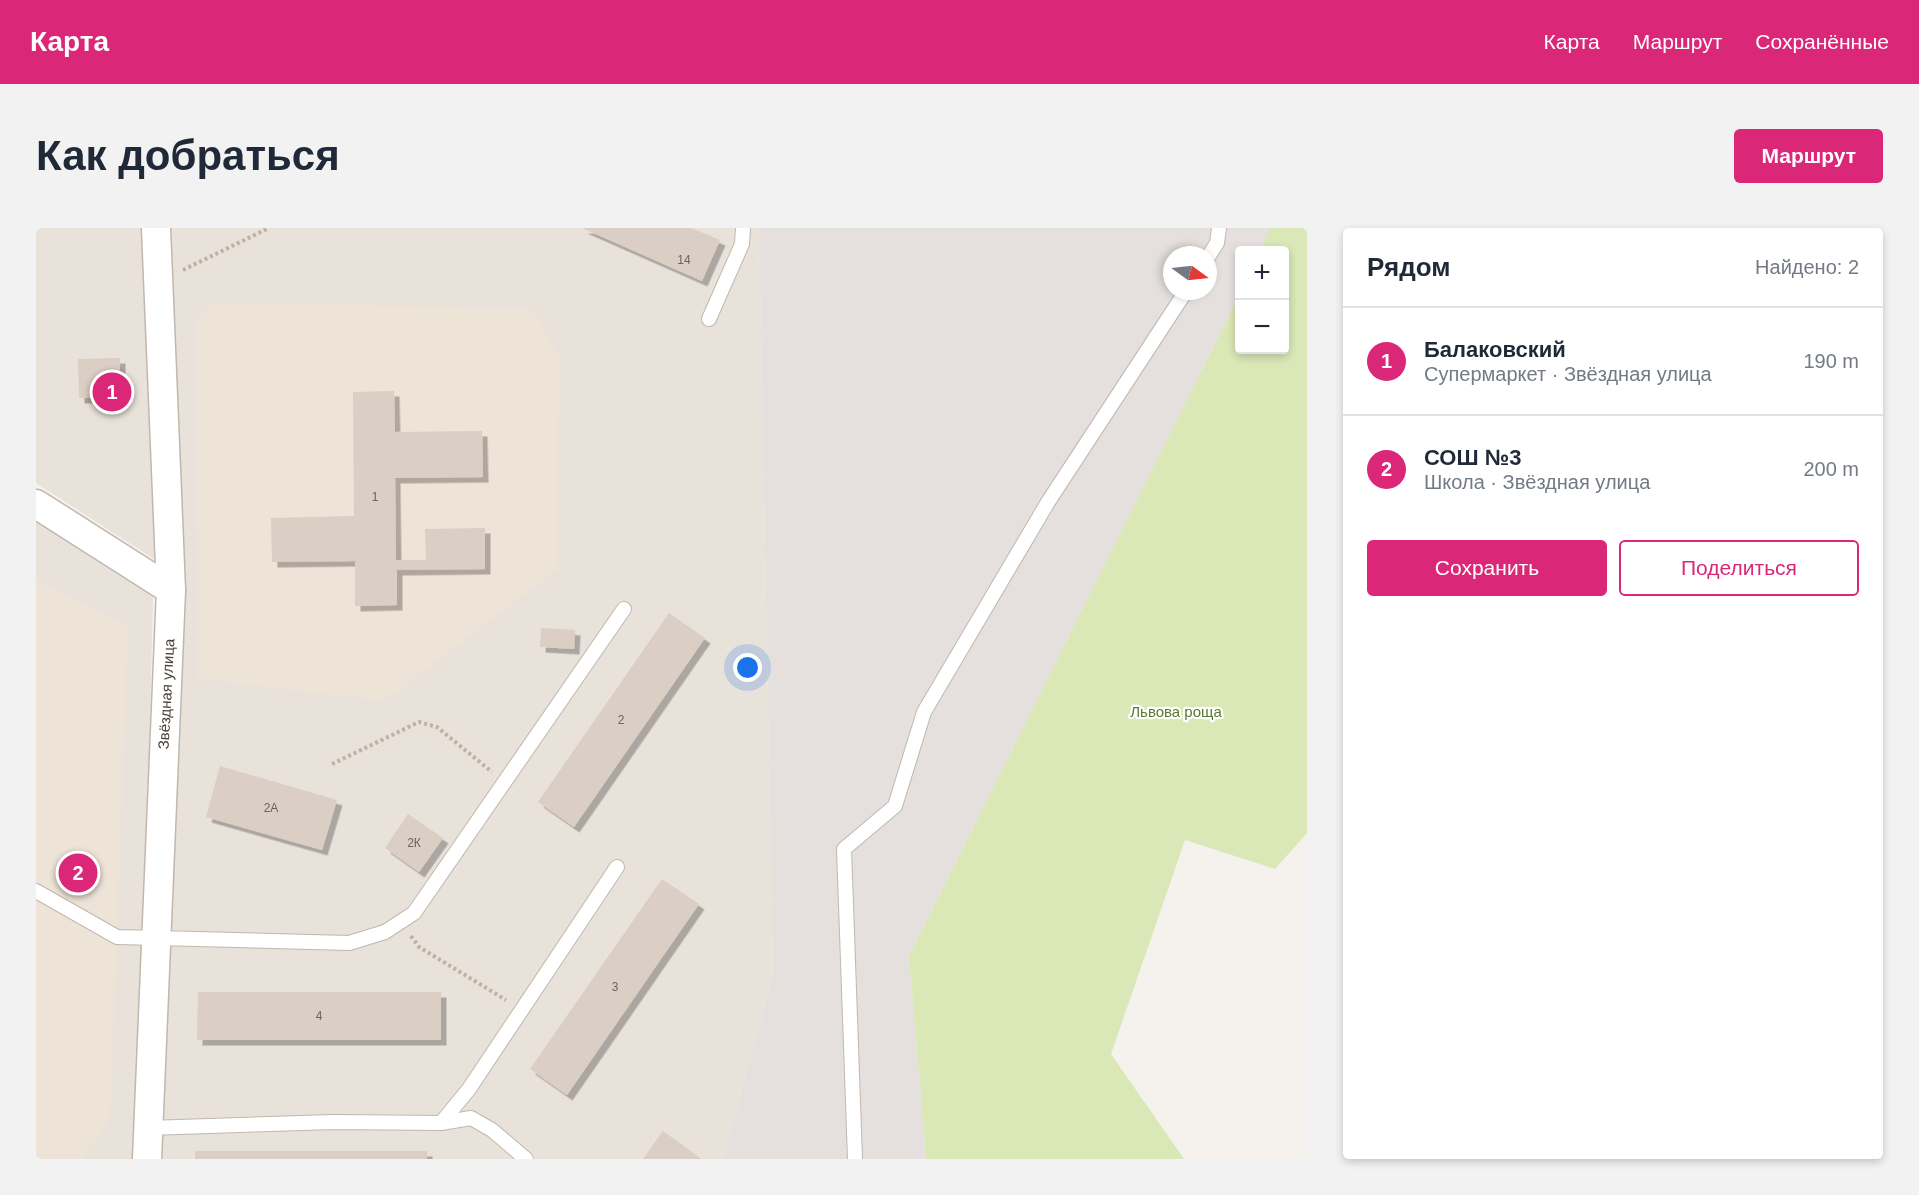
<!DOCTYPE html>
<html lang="ru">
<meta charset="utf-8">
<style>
body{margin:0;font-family:Arial,sans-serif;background:#f2f2f3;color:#1f2937}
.controls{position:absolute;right:18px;top:18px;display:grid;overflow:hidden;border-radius:6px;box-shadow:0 3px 9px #0003}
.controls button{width:54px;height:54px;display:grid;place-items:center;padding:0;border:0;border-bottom:2px solid #e0e1e3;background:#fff;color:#1f2937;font:30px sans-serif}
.compass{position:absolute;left:1127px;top:18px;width:54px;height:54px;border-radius:50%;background:#fff;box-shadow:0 3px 9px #0003;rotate:105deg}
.you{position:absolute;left:712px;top:440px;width:21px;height:21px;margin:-15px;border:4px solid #fff;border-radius:50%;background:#1a73e8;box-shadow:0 0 0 9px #1a73e833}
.badge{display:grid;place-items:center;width:39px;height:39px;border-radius:50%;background:#db2777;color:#fff;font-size:20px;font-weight:700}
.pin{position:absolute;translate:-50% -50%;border:3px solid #fff;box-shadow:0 2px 6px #0006}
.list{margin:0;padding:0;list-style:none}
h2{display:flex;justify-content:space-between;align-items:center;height:78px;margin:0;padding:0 24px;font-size:26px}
h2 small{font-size:20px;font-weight:400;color:#747a83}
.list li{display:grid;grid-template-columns:39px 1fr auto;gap:18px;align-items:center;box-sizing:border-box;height:108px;padding:0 24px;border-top:2px solid #e0e1e3}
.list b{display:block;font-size:22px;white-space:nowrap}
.list p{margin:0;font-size:20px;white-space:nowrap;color:#747a83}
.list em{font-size:20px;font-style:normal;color:#747a83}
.actions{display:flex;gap:12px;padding:18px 24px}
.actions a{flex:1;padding:14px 0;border:2px solid #db2777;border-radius:6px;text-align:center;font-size:21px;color:#db2777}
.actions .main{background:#db2777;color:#fff}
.map{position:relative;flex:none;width:1271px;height:931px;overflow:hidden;border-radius:6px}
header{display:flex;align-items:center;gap:36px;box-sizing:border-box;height:84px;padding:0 30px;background:#db2777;color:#fff}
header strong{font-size:28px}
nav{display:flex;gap:33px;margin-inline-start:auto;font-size:21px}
.intro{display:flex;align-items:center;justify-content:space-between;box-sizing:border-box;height:144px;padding:0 36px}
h1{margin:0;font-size:42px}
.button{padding:15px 27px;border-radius:6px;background:#db2777;color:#fff;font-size:21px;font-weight:700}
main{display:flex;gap:36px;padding:0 36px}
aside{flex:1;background:#fff;border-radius:6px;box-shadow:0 3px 9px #0003}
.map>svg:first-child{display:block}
</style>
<header>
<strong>Карта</strong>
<nav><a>Карта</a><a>Маршрут</a><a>Сохранённые</a></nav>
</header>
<div class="intro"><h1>Как добраться</h1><a class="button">Маршрут</a></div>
<main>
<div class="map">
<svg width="1271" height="931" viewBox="0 0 1271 931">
<defs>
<filter id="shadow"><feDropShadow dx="5.5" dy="5.5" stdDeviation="0" flood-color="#0004"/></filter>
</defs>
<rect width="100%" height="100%" fill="#f5f1ec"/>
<!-- residential -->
<g fill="#e9e2da">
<path d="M0,0h723l14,746 -50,185h-568l22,-585 -141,-91z"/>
<path d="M0,295l117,74 -14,562h-103z"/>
</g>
<!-- industrial -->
<path fill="#e5e0dd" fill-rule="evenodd" d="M723,0h510l-7,22h-22l-1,45 -330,661 17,203h-203l50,-185zM1136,27h36v36h-36z"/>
<!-- education -->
<g fill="#eee3d7">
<path d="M175,75l319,5 29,46 -1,215 -174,132 -186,-22 -3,-355z"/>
<path d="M0,350l92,48 -18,494 -29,39h-45z"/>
</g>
<!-- green -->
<path fill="#dae7b7" d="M1233,0h38v605l-32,36 -90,-29 -74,214 73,105h-258l-17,-203 330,-661 1,55h44v-100h-22z"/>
<!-- building -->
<g fill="#dacec5" filter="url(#shadow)">
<path d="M546,0h109l29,12 -18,41z"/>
<path d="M84,130v40h-41l-1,-39z"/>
<path d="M358,163l1,41 87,-1 1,46 -88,1 1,82h30l-1,-31 60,-1v41l-88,1v35l-42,1v-45l-83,1 -1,-44 83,-2 -1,-124z"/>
<path d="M633,385l36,25 -131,189 -36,-25z"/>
<path d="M505,400l34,2 -1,19 -34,-2z"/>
<path d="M184,538l117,34 -15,50 -116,-33z"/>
<path d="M372,586l35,24 -24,34 -34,-24z"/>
<path d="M626,651l37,25 -132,191 -37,-26z"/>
<path d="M162,764h243v48h-244z"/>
<path d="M627,903l36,26 -2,2h-54z"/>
<rect x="159" y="923" width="232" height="8"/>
</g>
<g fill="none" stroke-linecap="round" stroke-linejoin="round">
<!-- service casing -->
<g stroke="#c1b7af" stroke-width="16">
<g id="service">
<path d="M1172,29l9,-14 2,-15"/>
<path d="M673,91l33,-75 1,-16"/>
<path d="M0,663l81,46 232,6 36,-11 29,-19 210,-304"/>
<path d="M405,895l28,-34 148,-222"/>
<path d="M111,900l187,-6 107,1 30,-5 21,12 34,29"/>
<path d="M819,931l-11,-310 51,-43 29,-94 124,-210 138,-211"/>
</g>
</g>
<!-- minor casing -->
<g stroke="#c1b7af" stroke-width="31">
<g id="minor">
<path d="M0,276l135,86"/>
<path d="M111,931l24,-569 -15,-362"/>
</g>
</g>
<!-- path -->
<g stroke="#c2b0a0" stroke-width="4" stroke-dasharray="3 3" stroke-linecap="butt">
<path d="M147,42l86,-42"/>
<path d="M296,536l87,-42 18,5 55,45"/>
<path d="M375,708l8,11 87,53"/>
</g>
<!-- service -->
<use href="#service" stroke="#fff" stroke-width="14"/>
<!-- minor -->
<use href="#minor" stroke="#fff" stroke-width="28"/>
</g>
<g text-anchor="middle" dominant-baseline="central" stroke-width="4.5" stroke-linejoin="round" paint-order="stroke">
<!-- number labels -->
<g font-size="12" fill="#6e645d">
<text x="648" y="32">14</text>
<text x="339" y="269">1</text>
<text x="585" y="492">2</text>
<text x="235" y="580">2А</text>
<text x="378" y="615">2К</text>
<text x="579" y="759">3</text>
<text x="283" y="788">4</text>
</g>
<!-- street labels -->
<g font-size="15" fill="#4a413a" stroke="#fff">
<text transform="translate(130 466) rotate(-87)">Звёздная улица</text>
</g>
<!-- park labels -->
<g font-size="15" fill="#587a2e" stroke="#fff">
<text x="1140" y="483">Львова роща</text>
</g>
</g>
</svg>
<div class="controls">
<button>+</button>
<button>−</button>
</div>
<svg class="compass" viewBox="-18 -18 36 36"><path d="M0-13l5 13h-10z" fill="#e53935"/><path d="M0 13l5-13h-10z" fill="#747a83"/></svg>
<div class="you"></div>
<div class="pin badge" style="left:76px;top:164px">1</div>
<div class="pin badge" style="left:42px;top:645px">2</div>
</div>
<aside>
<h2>Рядом<small>Найдено: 2</small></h2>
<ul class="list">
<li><span class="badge">1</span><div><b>Балаковский</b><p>Супермаркет · Звёздная улица</p></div><em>190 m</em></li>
<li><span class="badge">2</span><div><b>СОШ №3</b><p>Школа · Звёздная улица</p></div><em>200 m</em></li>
</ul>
<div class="actions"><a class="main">Сохранить</a><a>Поделиться</a></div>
</aside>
</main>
